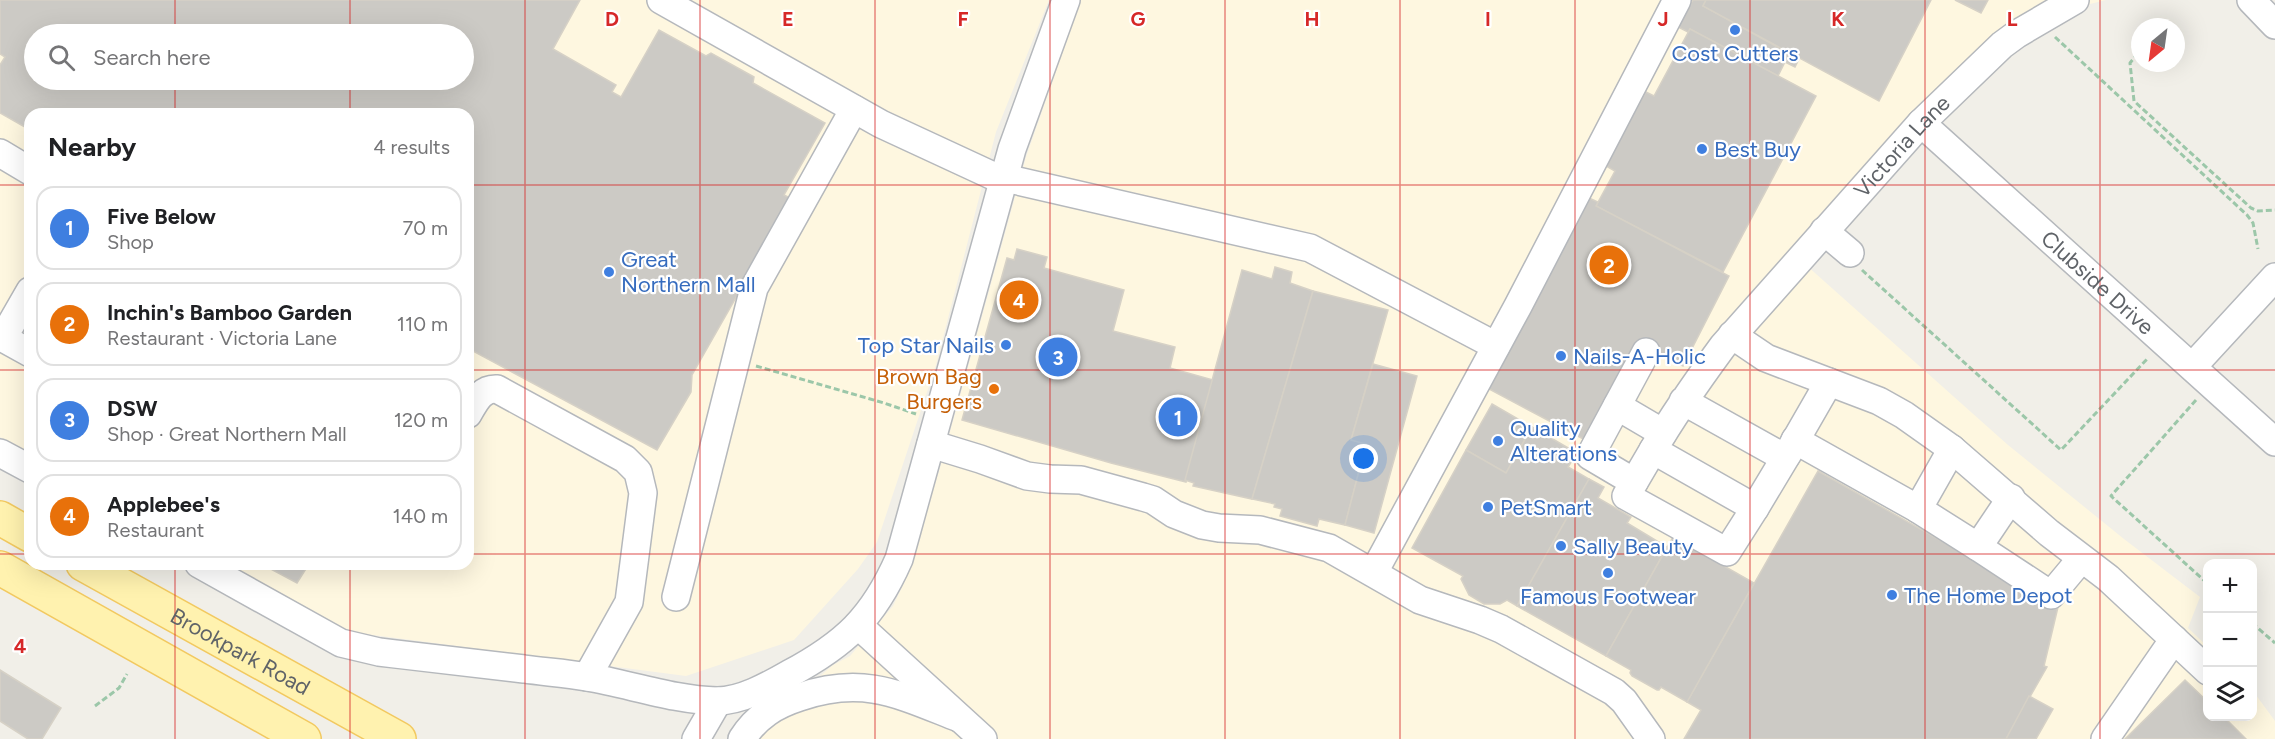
<!DOCTYPE html>
<meta charset="utf-8">
<style>
body{margin:0;font-family:Figtree,sans-serif;background:#f2f2f2;color:#202124}
.controls{position:absolute;right:18px;bottom:18px;display:grid;overflow:hidden;border-radius:12px;box-shadow:0 6px 24px #0002}
.controls button{width:54px;height:54px;display:grid;place-items:center;padding:0;border:0;border-bottom:2px solid #e0e0e0;background:#fff;color:#202124;font:30px sans-serif}
.compass{position:absolute;left:2131px;top:18px;width:54px;height:54px;border-radius:50%;background:#fff;box-shadow:0 6px 24px #0002;rotate:209deg}
.you{position:absolute;left:1364px;top:459px;width:21px;height:21px;margin:-15px;border:4px solid #fff;border-radius:50%;background:#1a73e8;box-shadow:0 0 0 9px #1a73e833}
.badge{display:grid;place-items:center;width:39px;height:39px;border-radius:50%;background:#ea4335;color:#fff;font-size:20px;font-weight:700}
.pin{position:absolute;translate:-50% -50%;border:3px solid #fff;box-shadow:0 2px 6px #0006}
.list{margin:0;padding:0;list-style:none}
h2{display:flex;justify-content:space-between;align-items:center;height:78px;margin:0;padding:0 24px;font-size:26px}
h2 small{font-size:20px;font-weight:400;color:#757577}
.list li{display:grid;grid-template-columns:39px 1fr auto;gap:18px;align-items:center;box-sizing:border-box;height:84px;margin:0 12px 12px;padding:0 12px;border:2px solid #e0e0e0;border-radius:18px}
.list b{display:block;font-size:22px;white-space:nowrap}
.list p{margin:0;font-size:20px;white-space:nowrap;color:#757577}
.list em{font-size:20px;font-style:normal;color:#757577}
.icon{flex:none;width:33px;height:33px;fill:none;stroke:currentColor;stroke-width:2;stroke-linecap:round;stroke-linejoin:round}
.map{position:relative;flex:none;width:2275px;height:739px;overflow:hidden}
.search{position:absolute;background:#fff;box-shadow:0 6px 24px #0002;left:24px;top:24px;width:450px;height:66px;display:flex;align-items:center;gap:15px;box-sizing:border-box;padding:0 21px;border-radius:33px;color:#757577;font-size:22px}
.panel{position:absolute;background:#fff;box-shadow:0 6px 24px #0002;left:24px;top:108px;width:450px;height:462px;border-radius:18px}
.map>svg:first-child{display:block}
</style>
<div class="map">
<svg width="2275" height="739" viewBox="0 0 2275 739">
<rect width="100%" height="100%" fill="#f1efe8"/>
<!-- commercial -->
<g fill="#fef7e0" fill-rule="evenodd">
<path d="M0,0h1049l-53,132 -60,233 -59,177 -19,27 -64,71 -108,36 -336,-44 -71,-35 -57,-33h246v-450h-438v340l-30,-17zM34,34h430v46h-430z"/>
<path d="M1081,0h1025l-24,6 -28,16 -71,53 -177,190 202,180 116,94 76,58 -12,31 19,18 1,70h44l1,-25 22,30v18h-1528l86,-74 17,-9 43,-50 12,-25 35,-113 86,-311z"/>
</g>
<!-- building -->
<g fill="#cccac5" stroke="#d6d1c6" stroke-width="1.5" fill-rule="evenodd">
<path d="M0,0h580l-27,49 63,36 -4,7 9,5 38,-67 47,26 5,-3 43,24 -1,6 72,40 -41,72 8,4 -100,176 -1,17 -34,58 -186,-100 1,-2 -4,-2v-232h-438v16l-30,-17v-48l5,-8 -5,-3zM34,34h430v46h-430z"/>
<path d="M1693,0h13l-3,6 96,53 -4,8 -10,-5 -7,14 -88,-47 -2,3 -10,-5z"/>
<path d="M1706,0h225l-52,101 -176,-95z"/>
<path d="M1955,0h33l-7,13z"/>
<path d="M1690,29l126,67 -93,176 -127,-66 19,-35 -9,-5 28,-56 12,-18 8,4z"/>
<path d="M1589,198l9,4 -2,4 133,70 -46,90 -46,-23 -50,98 -98,-52z"/>
<path d="M1017,249l30,8 -3,11 80,22 -11,41 62,16 -5,21 43,12 -27,102 -75,-19 -149,-43 45,-162 7,2z"/>
<path d="M1275,267l17,5 -2,11 23,8 -61,208 -59,-13 1,-3 -9,-3 57,-210 30,9z"/>
<path d="M1313,291l75,19 -37,130 15,4 -21,81 -26,-6 -2,7 -37,-10 2,-7 -8,-2 1,-3 -23,-5z"/>
<path d="M1373,364l44,12 -43,157 -29,-8 21,-81 -15,-4z"/>
<path d="M1492,404l40,23 -26,46 -40,-23z"/>
<path d="M1532,427l45,26 -9,14 21,12 -72,127 -10,-6 -7,4h-16l-15,-9 -8,-16 2,-3 -51,-28 54,-98 40,23z"/>
<path d="M1818,471l240,136 -14,59 3,1 -41,72h-322l17,-29 -14,-8z"/>
<path d="M1589,479l15,8 -6,11 33,19 -4,6 40,24 -61,109 -89,-50z"/>
<path d="M1673,537l81,46 -67,119 -26,-15 -2,3h-2l-25,-14 -2,-3 1,-3 -25,-14z"/>
<path d="M266,564h43l-12,19 -32,-17z"/>
<path d="M0,670l61,38 -19,31h-14l-28,-18z"/>
<path d="M2185,680l23,22v14h15l23,23h-121z"/>
<path d="M2029,696l24,13 -17,30h-30z"/>
</g>
<g fill="none" stroke-linecap="round" stroke-linejoin="round">
<!-- minor casing -->
<g stroke="#b5b8bc" stroke-width="30">
<g id="minor">
<path d="M661,0l220,124 123,57"/>
<path d="M2251,0l24,25"/>
<path id="s1" d="M1921,123l354,319"/>
<path d="M0,153l30,18"/>
<path d="M1005,178l305,70 186,98"/>
<path d="M1824,231l26,22"/>
<path d="M30,291l-27,47 27,15"/>
<path d="M1732,335l34,23 63,24 -42,73"/>
<path d="M2193,366l82,-89"/>
<path id="s2" d="M1683,401l102,57 -30,50 -102,-58c21,-36 45,-70 70,-104l198,-223 81,-78 15,-11 58,-34"/>
<path d="M1617,406l46,27"/>
<path d="M468,414c7,-12 13,-26 29,-25l128,70 13,13 5,21 -14,109 -42,75"/>
<path d="M1795,440l123,69 34,-60 -48,-34 -25,-14 -50,-19"/>
<path d="M931,444l49,15 47,17 23,3 31,1 62,17 10,3 21,14 28,11 17,3 41,2 69,18 91,52 60,20 21,9 113,63 10,9 27,38"/>
<path d="M1952,449l97,84 59,45 100,93"/>
<path d="M1653,450l-27,46 101,56 28,-44"/>
<path d="M0,453l30,16"/>
<path d="M1634,482l-44,-26 56,-104"/>
<path d="M1918,509l60,38 33,-49"/>
<path d="M1978,547l73,48 30,-36"/>
<path d="M199,564l142,79 38,9c48,6 96,11 145,17 21,3 42,4 63,8 42,7 87,23 130,24 24,0 51,-15 72,-27 56,-30 84,-56 110,-115l113,-410 54,-149"/>
<path d="M1374,572l144,-266 159,-306"/>
<path d="M676,597l78,-309 100,-179"/>
<path d="M858,625l125,114"/>
<path d="M696,739l22,-38"/>
<path d="M742,739c15,-23 33,-34 58,-42 64,-22 100,-2 159,21"/>
<path d="M2105,739l69,-100"/>
</g>
</g>
<!-- major casing -->
<g stroke="#f2c960" stroke-width="36">
<g id="major">
<path d="M0,518l30,17"/>
<path id="s3" d="M83,564l316,175"/>
<path d="M0,568l304,171"/>
</g>
</g>
<!-- path -->
<g stroke="#9cc7a9" stroke-width="3" stroke-dasharray="6 3" stroke-linecap="butt">
<path d="M2055,37l192,178 6,8 5,26"/>
<path d="M2138,53l-8,10 4,38 117,107 7,3 17,-1"/>
<path d="M1862,270l199,180 87,-92"/>
<path d="M756,366l128,37 32,11"/>
<path d="M2196,400l-85,96 97,88"/>
<path d="M2252,623l23,20"/>
<path d="M95,706l24,-18 8,-14"/>
</g>
<!-- minor -->
<use href="#minor" stroke="#fff" stroke-width="27"/>
<!-- major -->
<use href="#major" stroke="#fff2af" stroke-width="33"/>
</g>
<!-- grid -->
<path fill="none" stroke="#d62828" stroke-width="1.5" stroke-opacity="0.55" d="M175,0v34M350,0v34M525,0v739M700,0v739M875,0v739M1050,0v739M1225,0v739M1400,0v739M1575,0v739M1750,0v739M1925,0v739M2100,0v739M175,80v34M350,80v34M0,185h30M468,185h1807M0,370h30M468,370h1807M0,554h30M468,554h1807M175,564v175M350,564v175"/>
<!-- markers -->
<g fill="#3f7fe0" stroke="#fff" stroke-width="2">
<circle cx="1735" cy="30" r="6"/>
<circle cx="1702" cy="149" r="6"/>
<circle cx="609" cy="272" r="6"/>
<circle cx="1006" cy="345" r="6"/>
<circle cx="1561" cy="356" r="6"/>
<circle cx="1498" cy="441" r="6"/>
<circle cx="1488" cy="507" r="6"/>
<circle cx="1561" cy="546" r="6"/>
<circle cx="1608" cy="573" r="6"/>
<circle cx="1892" cy="595" r="6"/>
</g>
<circle fill="#e8710a" stroke="#fff" stroke-width="2" cx="994" cy="389" r="6"/>
<g text-anchor="middle" dominant-baseline="central" stroke-width="4.5" stroke-linejoin="round" paint-order="stroke">
<!-- shop labels -->
<g font-size="22" fill="#366cbe" stroke="#fff" text-anchor="start">
<text x="1735" y="53" text-anchor="middle">Cost Cutters</text>
<text x="1714" y="149">Best Buy</text>
<text x="621" y="259">Great<tspan x="621" dy="25">Northern Mall</tspan></text>
<text x="994" y="345" text-anchor="end">Top Star Nails</text>
<text x="1573" y="356">Nails-A-Holic</text>
<text x="1510" y="428">Quality<tspan x="1510" dy="25">Alterations</tspan></text>
<text x="1500" y="507">PetSmart</text>
<text x="1573" y="546">Sally Beauty</text>
<text x="1904" y="595">The Home Depot</text>
<text x="1608" y="596" text-anchor="middle">Famous Footwear</text>
</g>
<!-- street labels -->
<g font-size="22" fill="#5f6368" stroke="#fff">
<text stroke="none"><textPath href="#s2" startOffset="686">Victoria Lane</textPath></text>
<text stroke="none"><textPath href="#s1" startOffset="238">Clubside Drive</textPath></text>
<text stroke="none"><textPath href="#s3" startOffset="180">Brookpark Road</textPath></text>
</g>
<!-- food labels -->
<g font-size="22" fill="#c56008" stroke="#fff" text-anchor="end">
<text x="982" y="376">Brown Bag<tspan x="982" dy="25">Burgers</tspan></text>
</g>
</g>
<g font-size="20" text-anchor="middle" font-weight="bold" fill="#d62828" stroke="#fff" stroke-width="4.5" stroke-linejoin="round" paint-order="stroke">
<text x="612" y="26">D</text>
<text x="788" y="26">E</text>
<text x="963" y="26">F</text>
<text x="1138" y="26">G</text>
<text x="1312" y="26">H</text>
<text x="1488" y="26">I</text>
<text x="1663" y="26">J</text>
<text x="1838" y="26">K</text>
<text x="2012" y="26">L</text>
<text x="20" y="653">4</text>
</g>
</svg>
<div class="controls">
<button>+</button>
<button>−</button>
<button><svg class="icon" aria-label="layers" viewBox="0 0 24 24"><path d="M12 4l9 5-9 5-9-5zM3 14l9 5 9-5"/></svg></button>
</div>
<svg class="compass" viewBox="-18 -18 36 36"><path d="M0-13l5 13h-10z" fill="#e53935"/><path d="M0 13l5-13h-10z" fill="#757577"/></svg>
<div class="you"></div>
<div class="pin badge" style="left:1178px;top:417px;background:#3f7fe0">1</div>
<div class="pin badge" style="left:1609px;top:265px;background:#e8710a">2</div>
<div class="pin badge" style="left:1058px;top:357px;background:#3f7fe0">3</div>
<div class="pin badge" style="left:1019px;top:300px;background:#e8710a">4</div>
<div class="search"><svg class="icon" aria-label="search" viewBox="0 0 24 24"><circle cx="10" cy="10" r="6"/><path d="M15 15l6 6"/></svg>Search here</div>
<section class="panel">
<h2>Nearby<small>4 results</small></h2>
<ul class="list">
<li><span class="badge" style="background:#3f7fe0">1</span><div><b>Five Below</b><p>Shop</p></div><em>70 m</em></li>
<li><span class="badge" style="background:#e8710a">2</span><div><b>Inchin's Bamboo Garden</b><p>Restaurant · Victoria Lane</p></div><em>110 m</em></li>
<li><span class="badge" style="background:#3f7fe0">3</span><div><b>DSW</b><p>Shop · Great Northern Mall</p></div><em>120 m</em></li>
<li><span class="badge" style="background:#e8710a">4</span><div><b>Applebee's</b><p>Restaurant</p></div><em>140 m</em></li>
</ul>
</section>
</div>
